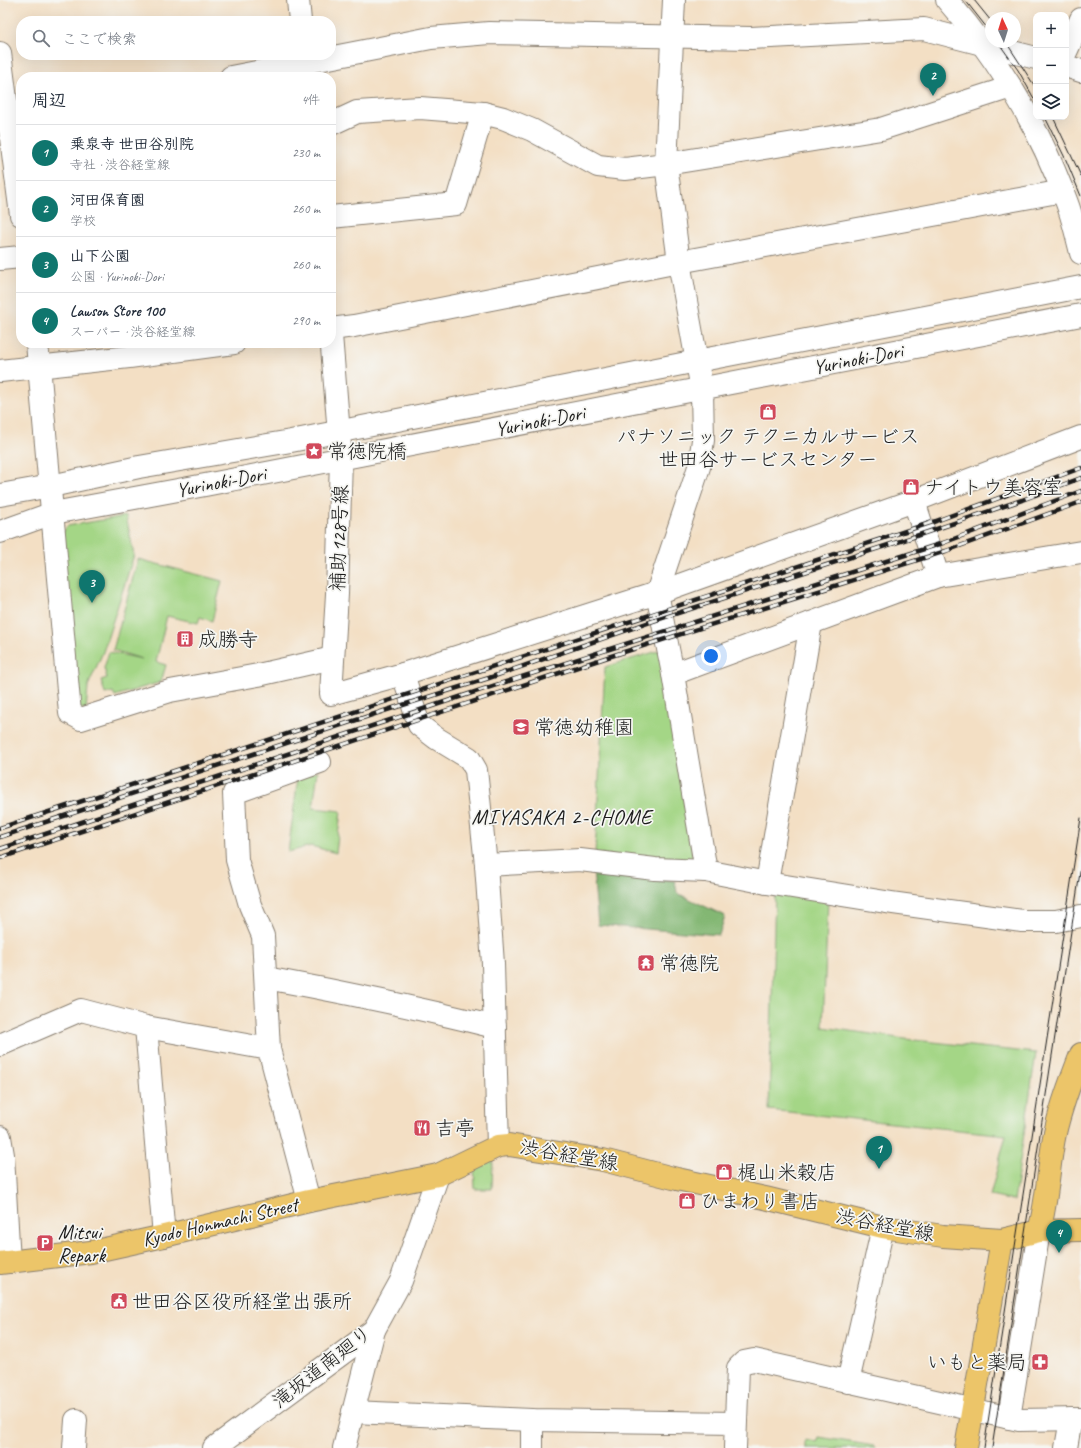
<!DOCTYPE html>
<html lang="ja">
<meta charset="utf-8">
<style>
body{margin:0;font-family:Caveat,"Klee One",sans-serif;background:#f6f6f7;color:#1f2937}
.controls{position:absolute;right:12px;top:12px;display:grid;overflow:hidden;border-radius:8px;box-shadow:0 4px 16px #0002}
.controls button{width:36px;height:36px;display:grid;place-items:center;padding:0;border:0;border-bottom:1px solid #e0e1e3;background:#fff;color:#1f2937;font:20px sans-serif}
.compass{position:absolute;left:985px;top:12px;width:36px;height:36px;border-radius:50%;background:#fff;box-shadow:0 4px 16px #0002;rotate:356deg}
.you{position:absolute;left:711px;top:656px;width:14px;height:14px;margin:-10px;border:3px solid #fff;border-radius:50%;background:#1a73e8;box-shadow:0 0 0 6px #1a73e833}
.badge{display:grid;place-items:center;width:26px;height:26px;border-radius:50%;background:#0f766e;color:#fff;font-size:13px;font-weight:700}
.pin{position:absolute;translate:-50% -33px;filter:drop-shadow(0 1px 2px #0008)}
.pin::after{content:'';position:absolute;top:21px;width:14px;height:12px;background:inherit;clip-path:polygon(0 0,100% 0,50% 100%)}
.list{margin:0;padding:0;list-style:none}
h2{display:flex;justify-content:space-between;align-items:center;height:52px;margin:0;padding:0 16px;font-size:17px}
h2 small{font-size:13px;font-weight:400;color:#747a83}
.list li{display:grid;grid-template-columns:26px 1fr auto;gap:12px;align-items:center;box-sizing:border-box;height:56px;padding:0 16px;border-top:1px solid #e0e1e3}
.list b{display:block;font-size:15px;white-space:nowrap}
.list p{margin:0;font-size:13px;white-space:nowrap;color:#747a83}
.list em{font-size:13px;font-style:normal;color:#747a83}
.icon{flex:none;width:22px;height:22px;fill:none;stroke:currentColor;stroke-width:2;stroke-linecap:round;stroke-linejoin:round}
.map{position:relative;flex:none;width:1081px;height:1448px;overflow:hidden}
.search{position:absolute;background:#fff;box-shadow:0 4px 16px #0002;left:16px;top:16px;width:320px;height:44px;display:flex;align-items:center;gap:10px;box-sizing:border-box;padding:0 14px;border-radius:16px;color:#747a83;font-size:15px}
.panel{position:absolute;background:#fff;box-shadow:0 4px 16px #0002;left:16px;top:72px;width:320px;height:276px;border-radius:16px}
.map>svg:first-child{display:block}
</style>
<div class="map">
<svg width="1081" height="1448" viewBox="0 0 1081 1448">
<rect width="100%" height="100%" fill="#f6f6f2"/>
<filter id="ink" filterUnits="userSpaceOnUse"><feTurbulence type="fractalNoise" baseFrequency=".025" numOctaves="2"/><feDisplacementMap in="SourceGraphic" scale="8" xChannelSelector="R" yChannelSelector="G"/><feConvolveMatrix kernelMatrix="1 2 1 2 8 2 1 2 1" color-interpolation-filters="sRGB"/></filter>
<filter id="wash" filterUnits="userSpaceOnUse"><feTurbulence type="fractalNoise" baseFrequency=".012" numOctaves="4" result="noise"/><feDisplacementMap in="SourceGraphic" scale="16" xChannelSelector="R" yChannelSelector="G"/><feGaussianBlur stdDeviation="0.9" result="paint"/><feColorMatrix in="noise" values="0 0 0 0 0 0 0 0 0 0 0 0 0 0 0 0 0 1.4 0 .05"/><feComposite in="paint" operator="in"/></filter>
<g filter="url(#wash)">
<rect width="100%" height="100%" fill="#f3dfc4"/>
<!-- green -->
<g fill="#a4d686" stroke="#607951">
<path d="M126,516l8,39 -31,97 -15,34 -2,25 -11,-5 -14,-171 6,-9z"/>
<path d="M138,559l84,22 -10,40 -12,-4 -2,6 -31,-7 -11,46 10,3 -5,17 -46,14 -2,-4 -8,2 -4,-14 6,-2 -3,-10 5,-16 33,7 -29,-9z"/>
<path d="M661,650l33,215 -99,-11 10,-187z"/>
<path d="M318,771l-5,37 28,3 -5,42 -25,-7 -23,6 10,-75z"/>
<path d="M775,891l53,8 -5,128 82,12 131,14 -22,148 -24,-5 16,-61 -237,-25z"/>
<path d="M493,1159l-1,30h-17l-1,-22z"/>
<path d="M819,1437l55,9 1,2h-70v-8l12,2z"/>
</g>
<!-- forest -->
<path fill="#83b773" stroke="#506a48" d="M593,870l82,11 2,12 48,23 -6,19 -121,-10z"/>
</g>
<g filter="url(#ink)">
<g fill="none" stroke-linecap="round" stroke-linejoin="round">
<!-- minor casing -->
<g stroke="#887e70" stroke-width="24">
<g id="minor">
<path d="M298,0l2,21"/>
<path d="M674,0l-8,164 13,98 23,128 1,50 -4,27 -42,126 16,81 33,197"/>
<path d="M947,0c52,60 93,128 120,203 6,16 10,34 14,50"/>
<path d="M1066,52l15,-33"/>
<path d="M0,53l21,162"/>
<path d="M1066,66l15,5"/>
<path d="M231,77l200,-39 58,-5 262,5 173,-9 112,29"/>
<path d="M331,124l26,-12 63,-4 63,5 20,5 29,12 66,36 27,3 41,-5 215,-35 130,-42"/>
<path d="M331,217l125,-13 27,-91"/>
<path d="M0,259l21,-2"/>
<path d="M331,329l23,-3 325,-64 384,-71"/>
<path d="M331,335l10,124 -4,135 -6,100 72,-20 254,-81 257,-92 167,-64"/>
<path d="M37,343l33,370 11,6 89,-28 88,-16 75,-17"/>
<path d="M0,371l129,-14 105,-14"/>
<path d="M0,495l51,-9 88,-19 152,-26 406,-80 384,-74"/>
<path d="M914,501l24,75"/>
<path d="M0,532l53,-19 152,-28 876,-170"/>
<path d="M403,674l16,51 17,13 33,20 7,12 10,95 7,99 5,182"/>
<path d="M673,674l265,-98 143,-24"/>
<path d="M486,865l94,-5 75,9 51,2 61,12 125,20 130,18h34l25,-5"/>
<path d="M767,883l44,-260"/>
<path d="M266,978c77,14 153,30 229,49"/>
<path d="M146,1027l18,209"/>
<path d="M0,1045l81,-35 65,17 123,22"/>
<path d="M0,1137l3,18 6,107"/>
<path d="M309,1201l-40,-152 -6,-113 -13,-31 -13,-45 -3,-67 86,-31"/>
<path d="M848,1382l35,-155"/>
<path d="M353,1412l179,8 203,3"/>
<path d="M1009,1418l30,-187"/>
<path d="M74,1448l2,-28"/>
<path d="M214,1448l160,-118 27,-49 37,-106"/>
<path d="M344,1448l30,-118"/>
<path d="M532,1448v-28"/>
<path d="M735,1448l3,-80 6,-6 10,-2 265,60 62,-1"/>
<path d="M1066,1448l5,-29"/>
</g>
</g>
<!-- major casing -->
<g stroke="#887e70" stroke-width="24">
<g id="major">
<path d="M1039,1231c9,-32 9,-65 16,-98 6,-27 16,-53 26,-79"/>
<path d="M0,1263l91,-11 73,-16 145,-35 129,-26 60,-29 11,-1 94,15 74,19 88,19 118,29 60,9 59,4 37,-9 42,-1"/>
<path d="M966,1448l36,-208"/>
</g>
</g>
<!-- minor -->
<use href="#minor" stroke="#fff" stroke-width="22"/>
<!-- major -->
<use href="#major" stroke="#ecc569" stroke-width="22"/>
<!-- tram -->
<g stroke="#1c1c1c" stroke-width="1">
<path d="M965,0l26,33"/>
<path d="M974,0l17,21"/>
<path d="M998,42l20,28 18,32"/>
<path d="M1006,42l30,46"/>
<path d="M1045,117l21,43 15,36"/>
<path d="M1053,117l28,59"/>
<path d="M984,1448l97,-630"/>
<path d="M992,1448l89,-582"/>
</g>
<!-- rail casing -->
<g stroke="#1c1c1c" stroke-width="4.5">
<g id="rail">
<path d="M0,828l936,-307 145,-53"/>
<path d="M0,837l387,-127 102,-32 164,-57 257,-83 112,-38 59,-22"/>
<path d="M0,849l493,-163 450,-143 138,-52"/>
<path d="M0,858l608,-201 338,-106 135,-49"/>
</g>
</g>
<!-- rail -->
<use href="#rail" stroke="#f6f6f2" stroke-width="3" stroke-dasharray="9" stroke-linecap="butt"/>
</g>
</g>
<!-- icons -->
<defs>
<g id="shop-square" transform="scale(0.9)"><rect x="-9" y="-9" width="18" height="18" rx="4" fill="#d1495b" stroke="#f6f6f2"/><path d="M-5-2.5h2.3a2.7 3.5 0 0 1 5.4 0H5L5.5 6h-11ZM-1.5-2.5h3a1.5 2.3 0 0 0-3 0Z" fill="#fff"/></g>
<g id="sight-square" transform="scale(0.9)"><rect x="-9" y="-9" width="18" height="18" rx="4" fill="#d1495b" stroke="#f6f6f2"/><path d="M0-6L1.8-2.2L6-1.7L2.9 1.2L3.7 5.4L0 3.3L-3.7 5.4L-2.9 1.2L-6-1.7L-1.8-2.2Z" fill="#fff"/></g>
<g id="building-square" transform="scale(0.9)"><rect x="-9" y="-9" width="18" height="18" rx="4" fill="#d1495b" stroke="#f6f6f2"/><path d="M-4-6H4V6H1V3H-1V6H-4ZM-2.5-4.3h1.7v1.8h-1.7ZM.8-4.3h1.7v1.8H.8ZM-2.5-1h1.7V.8h-1.7ZM.8-1h1.7V.8H.8Z" fill="#fff"/></g>
<g id="school-square" transform="scale(0.9)"><rect x="-9" y="-9" width="18" height="18" rx="4" fill="#d1495b" stroke="#f6f6f2"/><path d="M0-5L7-2L0 1L-7-2ZM-4 1L0 2.5L4 1V4Q0 6-4 4Z" fill="#fff"/></g>
<g id="temple-square" transform="scale(0.9)"><rect x="-9" y="-9" width="18" height="18" rx="4" fill="#d1495b" stroke="#f6f6f2"/><path d="M0-6L5-2H3V0L6.5 2.5H4V6H1.5V3h-3V6H-4V2.5H-6.5L-3 0V-2H-5Z" fill="#fff"/></g>
<g id="restaurant-square" transform="scale(0.9)"><rect x="-9" y="-9" width="18" height="18" rx="4" fill="#d1495b" stroke="#f6f6f2"/><path d="M-5-6h1v4h1v-4h1v4h1v-4h1v5L-1.5 .5V6h-2V.5L-5-1ZM5-6V6H3V1.5H1.5Q1.5-4 5-6Z" fill="#fff"/></g>
<g id="parking-square" transform="scale(0.9)"><rect x="-9" y="-9" width="18" height="18" rx="4" fill="#d1495b" stroke="#f6f6f2"/><path d="M-3.5-5.5H1a3.5 3.5 0 0 1 0 7H-1V5.5H-3.5ZM-1-3.4V-.6H.8a1.4 1.4 0 0 0 0-2.8Z" fill="#fff"/></g>
<g id="civic-square" transform="scale(0.9)"><rect x="-9" y="-9" width="18" height="18" rx="4" fill="#d1495b" stroke="#f6f6f2"/><path d="M-.6-6.5H3V-4.5H.6V-3L4-1V1h2V6H-6V1h2V-1L-.6-3ZM-1.2 2.5V6h2.4V2.5Z" fill="#fff"/></g>
<g id="pharmacy-square" transform="scale(0.9)"><rect x="-9" y="-9" width="18" height="18" rx="4" fill="#d1495b" stroke="#f6f6f2"/><path d="M-2-6h4v4h4v4h-4v4h-4v-4h-4v-4h4Z" fill="#fff"/></g>
</defs>
<g fill-rule="evenodd">
<use href="#shop-square" x="768" y="412"/>
<use href="#sight-square" x="314" y="451"/>
<use href="#shop-square" x="911" y="487"/>
<use href="#building-square" x="185" y="639"/>
<use href="#school-square" x="521" y="727"/>
<use href="#temple-square" x="646" y="963"/>
<use href="#restaurant-square" x="422" y="1128"/>
<use href="#shop-square" x="724" y="1172"/>
<use href="#shop-square" x="687" y="1201"/>
<use href="#parking-square" x="45" y="1243"/>
<use href="#civic-square" x="119" y="1301"/>
<use href="#pharmacy-square" x="1040" y="1362"/>
</g>
<g text-anchor="middle" dominant-baseline="central" stroke-width="3.5" stroke-linejoin="round" paint-order="stroke">
<!-- street labels -->
<g font-size="20" fill="#1c1c1c" stroke="#f6f6f2">
<text transform="translate(858 359) rotate(-11)">Yurinoki-Dori</text>
<text transform="translate(540 421) rotate(-11)">Yurinoki-Dori</text>
<text transform="translate(221 482) rotate(-11)">Yurinoki-Dori</text>
<text transform="translate(339 538) rotate(-88)">補助128号線</text>
<text transform="translate(569 1155) rotate(10)">渋谷経堂線</text>
<text transform="translate(220 1222) rotate(-13)">Kyodo Honmachi Street</text>
<text transform="translate(885 1225) rotate(11)">渋谷経堂線</text>
<text transform="translate(322 1367) rotate(-38)">滝坂道南廻り</text>
</g>
<!-- poi labels -->
<g font-size="20" fill="#1c1c1c" stroke="#f6f6f2" text-anchor="start">
<text x="768" y="436" text-anchor="middle">パナソニック テクニカルサービス<tspan x="768" dy="23">世田谷サービスセンター</tspan></text>
<text x="327" y="451">常徳院橋</text>
<text x="924" y="487">ナイトウ美容室</text>
<text x="198" y="639">成勝寺</text>
<text x="534" y="727">常徳幼稚園</text>
<text x="659" y="963">常徳院</text>
<text x="435" y="1128">吉亭</text>
<text x="737" y="1172">梶山米穀店</text>
<text x="700" y="1201">ひまわり書店</text>
<text x="58" y="1232">Mitsui<tspan x="58" dy="23">Repark</tspan></text>
<text x="132" y="1301">世田谷区役所経堂出張所</text>
<text x="1027" y="1362" text-anchor="end">いもと薬局</text>
</g>
<!-- neighbourhood labels -->
<g font-size="21" letter-spacing="1" fill="#1c1c1c" stroke="#f6f6f2">
<text x="562" y="817">MIYASAKA 2-CHOME</text>
</g>
</g>
</svg>
<div class="controls">
<button>+</button>
<button>−</button>
<button><svg class="icon" aria-label="layers" viewBox="0 0 24 24"><path d="M12 4l9 5-9 5-9-5zM3 14l9 5 9-5"/></svg></button>
</div>
<svg class="compass" viewBox="-18 -18 36 36"><path d="M0-13l5 13h-10z" fill="#e53935"/><path d="M0 13l5-13h-10z" fill="#747a83"/></svg>
<div class="you"></div>
<div class="pin badge" style="left:879px;top:1169px">1</div>
<div class="pin badge" style="left:933px;top:96px">2</div>
<div class="pin badge" style="left:92px;top:603px">3</div>
<div class="pin badge" style="left:1059px;top:1253px">4</div>
<div class="search"><svg class="icon" aria-label="search" viewBox="0 0 24 24"><circle cx="10" cy="10" r="6"/><path d="M15 15l6 6"/></svg>ここで検索</div>
<section class="panel">
<h2>周辺<small>4件</small></h2>
<ul class="list">
<li><span class="badge">1</span><div><b>乗泉寺 世田谷別院</b><p>寺社 · 渋谷経堂線</p></div><em>230 m</em></li>
<li><span class="badge">2</span><div><b>河田保育園</b><p>学校</p></div><em>260 m</em></li>
<li><span class="badge">3</span><div><b>山下公園</b><p>公園 · Yurinoki-Dori</p></div><em>260 m</em></li>
<li><span class="badge">4</span><div><b>Lawson Store 100</b><p>スーパー · 渋谷経堂線</p></div><em>290 m</em></li>
</ul>
</section>
</div>
